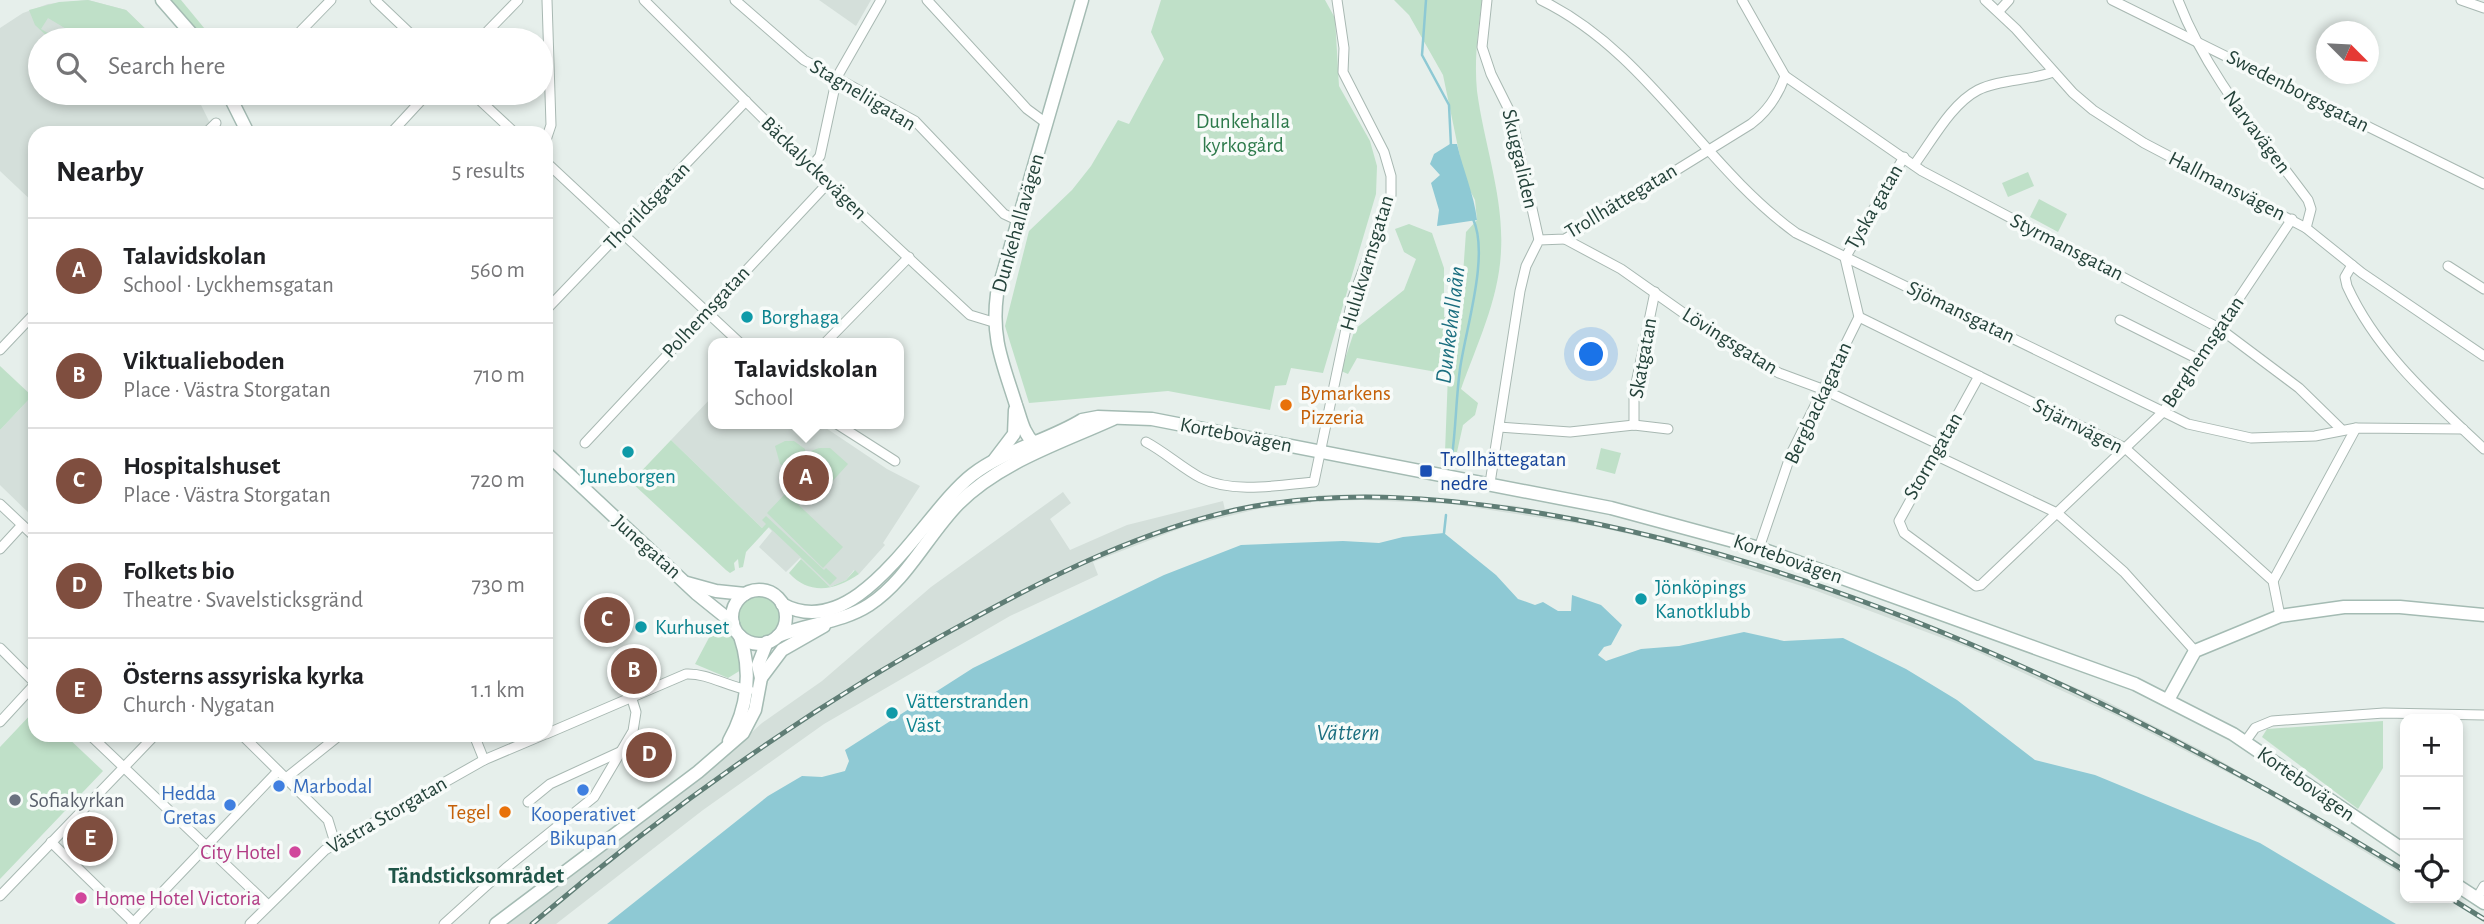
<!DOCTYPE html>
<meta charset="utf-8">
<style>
body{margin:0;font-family:"Alegreya Sans",sans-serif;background:#f2f2f2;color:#202124}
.controls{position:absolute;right:21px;bottom:21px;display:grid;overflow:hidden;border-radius:14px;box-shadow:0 4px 10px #0003}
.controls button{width:63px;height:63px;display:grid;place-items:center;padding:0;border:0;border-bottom:2px solid #e0e0e0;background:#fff;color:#202124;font:35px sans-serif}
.compass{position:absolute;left:2316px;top:21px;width:63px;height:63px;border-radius:50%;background:#fff;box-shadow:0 4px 10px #0003;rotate:114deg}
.you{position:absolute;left:1592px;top:355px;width:24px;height:24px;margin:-18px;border:5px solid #fff;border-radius:50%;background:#1a73e8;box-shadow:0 0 0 10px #1a73e833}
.badge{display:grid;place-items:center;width:46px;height:46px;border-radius:50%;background:#7f4e3f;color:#fff;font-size:23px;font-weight:700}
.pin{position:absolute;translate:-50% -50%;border:4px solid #fff;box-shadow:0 2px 7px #0006}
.popup{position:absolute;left:708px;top:338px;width:196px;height:91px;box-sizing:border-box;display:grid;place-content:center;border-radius:14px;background:#fff;filter:drop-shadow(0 2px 5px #0005);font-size:23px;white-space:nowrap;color:#757577}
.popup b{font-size:26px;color:#202124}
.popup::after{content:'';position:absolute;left:50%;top:100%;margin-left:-14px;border:14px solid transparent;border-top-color:#fff}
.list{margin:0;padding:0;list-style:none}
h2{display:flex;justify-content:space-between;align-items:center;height:91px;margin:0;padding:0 28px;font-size:30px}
h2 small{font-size:23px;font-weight:400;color:#757577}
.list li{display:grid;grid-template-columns:46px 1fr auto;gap:21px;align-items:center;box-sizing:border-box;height:105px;padding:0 28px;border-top:2px solid #e0e0e0}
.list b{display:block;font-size:26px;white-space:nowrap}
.list p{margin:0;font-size:23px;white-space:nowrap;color:#757577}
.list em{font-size:23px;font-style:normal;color:#757577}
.icon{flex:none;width:38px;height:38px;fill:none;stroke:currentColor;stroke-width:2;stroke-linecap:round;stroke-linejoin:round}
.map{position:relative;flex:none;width:2484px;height:924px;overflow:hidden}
.search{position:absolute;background:#fff;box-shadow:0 4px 10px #0003;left:28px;top:28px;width:525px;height:77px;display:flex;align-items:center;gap:18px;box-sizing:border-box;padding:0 24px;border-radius:38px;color:#757577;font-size:26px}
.panel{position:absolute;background:#fff;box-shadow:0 4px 10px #0003;left:28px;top:126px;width:525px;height:616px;border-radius:21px}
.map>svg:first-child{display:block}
</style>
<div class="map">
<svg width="2484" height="924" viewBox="0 0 2484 924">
<rect width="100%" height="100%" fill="#e6efeb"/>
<!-- built -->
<g fill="#d4dfda">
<path d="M88,0l38,10 31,30h-117v53h155l20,40h-180v71l-35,-33v-143l23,-15 25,-9z"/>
<path d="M819,0h52l-15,26z"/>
<path d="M32,396l3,3v120l-35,-34v-55z"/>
<path d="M713,396v28h107l67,45 33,17 -37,57 2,2 -26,29 -5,-4 -8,10 -16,7 -30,-29 -14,14 -27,-25 13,-16 -6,-6 -4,3 -91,-88z"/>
<path d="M1063,492l8,11 -21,16 20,31 57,-25 96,-24 2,9 87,-14 -1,7 -53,6 -74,18 -91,35 5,13 -88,41 -186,108 -121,86 -147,114h-48l196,-149 58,-52 60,-42 109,-94z"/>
<path d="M1382,494l135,12 151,31 97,29 176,64 161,69 107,55 196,114v8l-147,-88 -139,-71 -150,-69 -155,-58 -150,-48 -71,-16 -142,-22 -90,-4 -42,2 -1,-7z"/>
</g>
<!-- green -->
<g fill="#bfe0c8">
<path d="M88,0l38,10 31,30h-95l6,-10 -20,-12 -7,11 19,11h-9l-16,-15 -6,-15 30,-8z"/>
<path d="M171,0h10l33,40h-8z"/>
<path d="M1161,0h164l10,18 4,68 31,55 7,25 -1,28 -53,179 -32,-5 -5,17 -11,1 -5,24 -102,-19 -139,12 -24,-77 24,-95 43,-41 19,-24 27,-46 11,4 35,-65 -13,-27z"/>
<path d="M1394,0h88c-4,30 -8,61 -5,91 7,53 27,106 24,160 -2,48 -24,93 -40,138l17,14 -3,12 -12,10 -6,27h-12l3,-78 -91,-16 -9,16 -7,-3 14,-42 49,-39 12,-31 -12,-7 -9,-23 14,-5 23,9 12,35v49h16l6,-85 11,-12 -2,-20 -10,-19 -22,-106 -34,-60z"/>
<path d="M2028,172l6,14 -26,11 -6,-14z"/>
<path d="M2039,199l28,15 -9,18 -28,-15z"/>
<path d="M0,366l32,30 -32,34z"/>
<path d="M671,440l91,88 4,-4 -4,-4 4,-4 58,54 2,-2 11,10 -7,7 -61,-58 -23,25 -3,15 -4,1 -1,-9 -4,4 1,7 -5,3 -4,-3 -95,-88z"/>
<path d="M785,441h9l11,8 1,10 -10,10h-8l-8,-5 -5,-18z"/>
<path d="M819,448h11l18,16 -18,20 -22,-13 3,-20z"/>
<path d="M1601,448l20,5 -6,21 -19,-5z"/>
<path d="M786,493l57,54 -20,21 -56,-55z"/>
<path d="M801,559l29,28 16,-7 9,-10 4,4c-23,16 -49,22 -70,-1z"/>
<circle cx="759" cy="617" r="21"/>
<path d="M720,617l20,32 1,21 -13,8 -33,-14z"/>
<path d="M35,710v25h30l38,36 -103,108v-132z"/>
<path d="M2383,721v47l-25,41 -96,-72 5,-8z"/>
</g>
<!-- water -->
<g fill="#8ec9d4">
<path d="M1450,144h7c6,26 17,50 20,76l-40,6 2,-16 -8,-27 9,-8 -10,-11 4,-10z"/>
<path d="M1444,533l52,42 22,24 17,6 8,-3 15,9h13l1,-16 29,10 21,20 -11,20 -7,2 -6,8 8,6 35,-12 38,-3 65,-14 40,9 59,-3 63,31 51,31 78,60 60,15 165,68 136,81h-1789l161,-128 34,-20 20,1 23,-6 4,-10 -4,-11 128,-82 191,-93 77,-30 102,-4 36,2 24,-6z"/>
</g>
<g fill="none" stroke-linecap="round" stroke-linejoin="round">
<!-- stream -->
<g stroke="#8ec9d4" stroke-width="2.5">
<path d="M1426,0l-4,55 27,50 2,41"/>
<path d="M1452,456c4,-29 4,-58 8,-87 5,-38 30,-114 13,-150"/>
<path d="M1444,533l2,-18"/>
</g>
<!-- street casing -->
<g stroke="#a8b8b2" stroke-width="11">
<g id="street">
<path d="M375,0l42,40"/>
<path d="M644,0l184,183 142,132 23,7"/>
<path d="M735,0l69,60 111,61 89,93 15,7"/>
<path d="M927,0l100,109 19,14"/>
<path d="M1487,0l-5,47 9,27 20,40 28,126"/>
<path d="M1541,0c107,52 161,165 255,233l378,184 14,7 63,14 64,-2 41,-8 107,1"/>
<path d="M1985,0l31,29 57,64 20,17 51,33 162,85 56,45 122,83"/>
<path d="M2112,0l372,184"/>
<path d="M2178,0c29,76 82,135 130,200l3,9 -5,19"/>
<path d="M2461,0l23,8"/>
<path d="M1999,11l10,-11"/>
<path d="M292,40l39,-40"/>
<path d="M479,40l39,-40"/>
<path d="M1785,76l137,95 297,157 80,60 42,41"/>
<path d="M472,93l43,40"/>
<path d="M206,133l10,-10"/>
<path d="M391,133l37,-40"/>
<path d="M546,140l5,-15 -4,-125"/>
<path d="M546,162l194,181"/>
<path d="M1914,165c18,-24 37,-61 64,-75 22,-11 51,-9 75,-18"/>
<path d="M812,166l8,-10 17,-79 44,-77"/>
<path d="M1565,239l56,30 95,67 63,37 43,16 118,56"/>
<path d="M2352,265l-7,12 2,9c30,66 85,114 137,163"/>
<path d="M2448,266l36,23"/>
<path d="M546,310l200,-209"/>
<path d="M1859,317l266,131 148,133 7,35"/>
<path d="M2120,320l78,39"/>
<path d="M825,343l84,-86"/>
<path d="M0,350l35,-37"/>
<path d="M1979,376l-80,145 5,12 72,53 5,-1 182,-173 129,-193"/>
<path d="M837,424l58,37"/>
<path d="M1634,425v-32l21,-101"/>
<path d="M1499,427l71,5 64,-7 34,4"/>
<path d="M1146,442c19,10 36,26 55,36 32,16 79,7 113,4l38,-182 39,-105v-19l-7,-24 -41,-80 1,-24 -7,-48"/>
<path d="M585,443l243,-260"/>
<path d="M1935,455l122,58 67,59 71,79"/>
<path d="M1490,483l30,-192 6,-25 13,-26 26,-1 186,-115c17,-13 27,-28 34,-48l-43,-76"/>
<path d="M0,504l35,33"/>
<path d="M1759,548l32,-94 68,-137 -14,-59 59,-101"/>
<path d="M0,549l22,-24"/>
<path d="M2273,581l83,-153"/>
<path d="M0,648l35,35"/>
<path d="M0,722l35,-38"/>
<path d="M546,734l140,-60c22,-1 42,13 63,16"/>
<path d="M90,735l177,169"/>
<path d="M242,735l86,85 8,26"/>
<path d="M474,735l10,25"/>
<path d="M2245,742l10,-14 17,-7 112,-8 100,2"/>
<path d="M286,778l54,-43"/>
<path d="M528,802l22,-18 74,-34"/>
<path d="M51,842l84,82"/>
<path d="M0,896l155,-161"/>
<path d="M2477,898l7,-12"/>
<path d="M132,924l146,-153"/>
<path d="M250,924l75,-74 159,-90 59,-25"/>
<path d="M444,924l62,-56 88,-71 39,-66 3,-19 -5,-16"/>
</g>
</g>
<!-- secondary casing -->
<g stroke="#a4bbb3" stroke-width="15">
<g id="secondary">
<path d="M162,0l35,40"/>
<path d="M228,93l20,40"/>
<path d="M1034,443c-11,-10 -13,-24 -18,-38 -13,-42 -25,-66 -19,-111l85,-294"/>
<path d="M546,453l151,141 36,29"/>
<path d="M995,459l19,-25 1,-24"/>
<path d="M687,583l29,8 29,3"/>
<circle cx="759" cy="617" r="27"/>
<path d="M782,604c76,42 141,-91 190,-129 32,-25 76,-34 110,-55l16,-3 54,2 459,89 148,40 376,136 98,50 172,117"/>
<path d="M778,636c31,-13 63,-13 91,-31 38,-25 58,-69 89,-101 42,-42 102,-61 155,-85"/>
<path d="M761,678l21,-28 42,-24"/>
<path d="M2168,700l27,-49 85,-35 64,-9h56l84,8"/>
<path d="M729,741c19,-33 23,-70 11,-105"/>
<path d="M2458,886l26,17"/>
<path d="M496,924l202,-152 45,-39 12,-23 6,-32 -3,-13 9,-23"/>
</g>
</g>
<!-- street -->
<use href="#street" stroke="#fff" stroke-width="9"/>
<!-- secondary -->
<use href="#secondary" stroke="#fff" stroke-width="12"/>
<!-- rail casing -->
<g stroke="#5f7d75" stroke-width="5">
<g id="rail">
<path d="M2450,898l34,21"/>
<path d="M532,924c137,-117 285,-222 444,-307 82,-45 167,-86 259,-107 102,-22 208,-13 310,4 298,51 604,200 860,357"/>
</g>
</g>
<!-- rail -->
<use href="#rail" stroke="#f7fbf9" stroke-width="2.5" stroke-dasharray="8" stroke-linecap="butt"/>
</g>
<!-- markers -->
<g fill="#0f9aa8" stroke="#f7fbf9" stroke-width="2.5">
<circle cx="747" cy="317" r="7"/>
<circle cx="628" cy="452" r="7"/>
<circle cx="1641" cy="599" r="7"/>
<circle cx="641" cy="627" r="7"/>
<circle cx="892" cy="713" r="7"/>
</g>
<g fill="#e8710a" stroke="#f7fbf9" stroke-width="2.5">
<circle cx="1286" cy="405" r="7"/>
<circle cx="505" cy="812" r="7"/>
</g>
<rect fill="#1a4fb4" stroke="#f7fbf9" stroke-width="2.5" x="1419" y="464" width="14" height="14" rx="3.5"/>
<g fill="#3f7fe0" stroke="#f7fbf9" stroke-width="2.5">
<circle cx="279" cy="786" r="7"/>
<circle cx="583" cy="790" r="7"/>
<circle cx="230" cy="805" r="7"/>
</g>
<circle fill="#6b7280" stroke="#f7fbf9" stroke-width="2.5" cx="15" cy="800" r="7"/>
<g fill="#d1479c" stroke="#f7fbf9" stroke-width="2.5">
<circle cx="295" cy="852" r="7"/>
<circle cx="81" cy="898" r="7"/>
</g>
<g text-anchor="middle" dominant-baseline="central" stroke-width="7" stroke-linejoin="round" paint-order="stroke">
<!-- street labels -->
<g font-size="21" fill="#24423a" stroke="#f7fbf9">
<text transform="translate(2298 91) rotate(27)">Swedenborgsgatan</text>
<text transform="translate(863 95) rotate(31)">Stagneliigatan</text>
<text transform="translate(2257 132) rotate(53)">Narvavägen</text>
<text transform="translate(1520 159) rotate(77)">Skuggaliden</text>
<text transform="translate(814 168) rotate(44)">Bäckalyckevägen</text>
<text transform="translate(2227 186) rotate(27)">Hallmansvägen</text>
<text transform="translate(1621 201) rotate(-31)">Trollhättegatan</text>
<text transform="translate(647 206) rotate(-46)">Thorildsgatan</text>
<text transform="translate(1874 207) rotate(-60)">Tyska gatan</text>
<text transform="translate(1018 223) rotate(-74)">Dunkehallavägen</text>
<text transform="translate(2067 247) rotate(27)">Styrmansgatan</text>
<text transform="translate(1367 263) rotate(-73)">Hulukvarnsgatan</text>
<text transform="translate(706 312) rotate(-47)">Polhemsgatan</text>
<text transform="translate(1961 312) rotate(26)">Sjömansgatan</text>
<text transform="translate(1730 341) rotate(32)">Lövingsgatan</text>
<text transform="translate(2203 352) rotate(-56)">Berghemsgatan</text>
<text transform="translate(1643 358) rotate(-80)">Skatgatan</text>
<text transform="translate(1818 403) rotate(-65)">Bergbackagatan</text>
<text transform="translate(2078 426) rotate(27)">Stjärnvägen</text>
<text transform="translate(1236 435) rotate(11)">Kortebovägen</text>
<text transform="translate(1933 456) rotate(-60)">Stormgatan</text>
<text transform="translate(647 547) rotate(42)">Junegatan</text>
<text transform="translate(1788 559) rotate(19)">Kortebovägen</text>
<text transform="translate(2306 784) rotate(35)">Kortebovägen</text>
<text transform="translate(387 815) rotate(-30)">Västra Storgatan</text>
</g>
<!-- park labels -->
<g font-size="21" fill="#2d7a4b" stroke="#f7fbf9">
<text x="1243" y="121">Dunkehalla<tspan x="1243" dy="24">kyrkogård</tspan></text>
</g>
<!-- culture labels -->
<g font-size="21" fill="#0d838f" stroke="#f7fbf9" text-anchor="start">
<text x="761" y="317">Borghaga</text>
<text x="628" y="476" text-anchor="middle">Juneborgen</text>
<text x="1655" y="587">Jönköpings<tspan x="1655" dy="24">Kanotklubb</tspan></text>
<text x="655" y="627">Kurhuset</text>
<text x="906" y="701">Vätterstranden<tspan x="906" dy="24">Väst</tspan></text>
</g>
<!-- food labels -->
<g font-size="21" fill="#c56008" stroke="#f7fbf9" text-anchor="start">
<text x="1300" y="393">Bymarkens<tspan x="1300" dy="24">Pizzeria</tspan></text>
<text x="491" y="812" text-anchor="end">Tegel</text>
</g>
<!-- transit labels -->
<g font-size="21" fill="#164399" stroke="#f7fbf9" text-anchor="start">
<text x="1440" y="459">Trollhättegatan<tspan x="1440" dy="24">nedre</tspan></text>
</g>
<!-- shop labels -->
<g font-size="21" fill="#366cbe" stroke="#f7fbf9" text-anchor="start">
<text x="293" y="786">Marbodal</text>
<text x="216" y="793" text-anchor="end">Hedda<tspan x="216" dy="24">Gretas</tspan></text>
<text x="583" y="814" text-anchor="middle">Kooperativet<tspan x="583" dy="24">Bikupan</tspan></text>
</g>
<!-- worship labels -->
<g font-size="21" fill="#5b616d" stroke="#f7fbf9" text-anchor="start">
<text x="29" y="800">Sofiakyrkan</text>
</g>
<!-- hotel labels -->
<g font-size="21" fill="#b23c85" stroke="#f7fbf9" text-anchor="end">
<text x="281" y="852">City Hotel</text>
<text x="95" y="898" text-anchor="start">Home Hotel Victoria</text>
</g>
<!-- water labels -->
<g font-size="23" font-style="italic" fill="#1c6f80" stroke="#f7fbf9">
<text transform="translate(1451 325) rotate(-83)">Dunkehallaån</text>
<text x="1348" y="733">Vättern</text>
</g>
<!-- neighbourhood labels -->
<g font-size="23" font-weight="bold" fill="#1f5548" stroke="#f7fbf9">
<text x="476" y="876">Tändsticksområdet</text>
</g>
</g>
</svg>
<div class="controls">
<button>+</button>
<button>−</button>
<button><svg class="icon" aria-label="locate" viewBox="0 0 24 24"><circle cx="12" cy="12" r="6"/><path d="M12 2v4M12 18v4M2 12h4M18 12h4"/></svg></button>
</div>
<svg class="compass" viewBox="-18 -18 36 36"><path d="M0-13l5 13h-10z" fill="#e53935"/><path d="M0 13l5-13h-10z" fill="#757577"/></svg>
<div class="you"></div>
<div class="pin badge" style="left:806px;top:478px">A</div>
<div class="popup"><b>Talavidskolan</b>School</div>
<div class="pin badge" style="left:634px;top:671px">B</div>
<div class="pin badge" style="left:607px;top:620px">C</div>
<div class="pin badge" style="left:649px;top:755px">D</div>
<div class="pin badge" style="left:90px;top:839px">E</div>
<div class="search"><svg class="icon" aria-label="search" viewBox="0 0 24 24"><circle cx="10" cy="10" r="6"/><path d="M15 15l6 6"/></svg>Search here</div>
<section class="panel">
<h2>Nearby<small>5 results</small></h2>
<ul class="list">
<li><span class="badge">A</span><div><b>Talavidskolan</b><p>School · Lyckhemsgatan</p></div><em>560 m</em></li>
<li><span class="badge">B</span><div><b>Viktualieboden</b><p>Place · Västra Storgatan</p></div><em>710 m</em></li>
<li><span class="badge">C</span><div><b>Hospitalshuset</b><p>Place · Västra Storgatan</p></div><em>720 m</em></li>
<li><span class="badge">D</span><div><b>Folkets bio</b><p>Theatre · Svavelsticksgränd</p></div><em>730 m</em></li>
<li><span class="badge">E</span><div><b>Österns assyriska kyrka</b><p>Church · Nygatan</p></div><em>1.1 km</em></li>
</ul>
</section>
</div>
